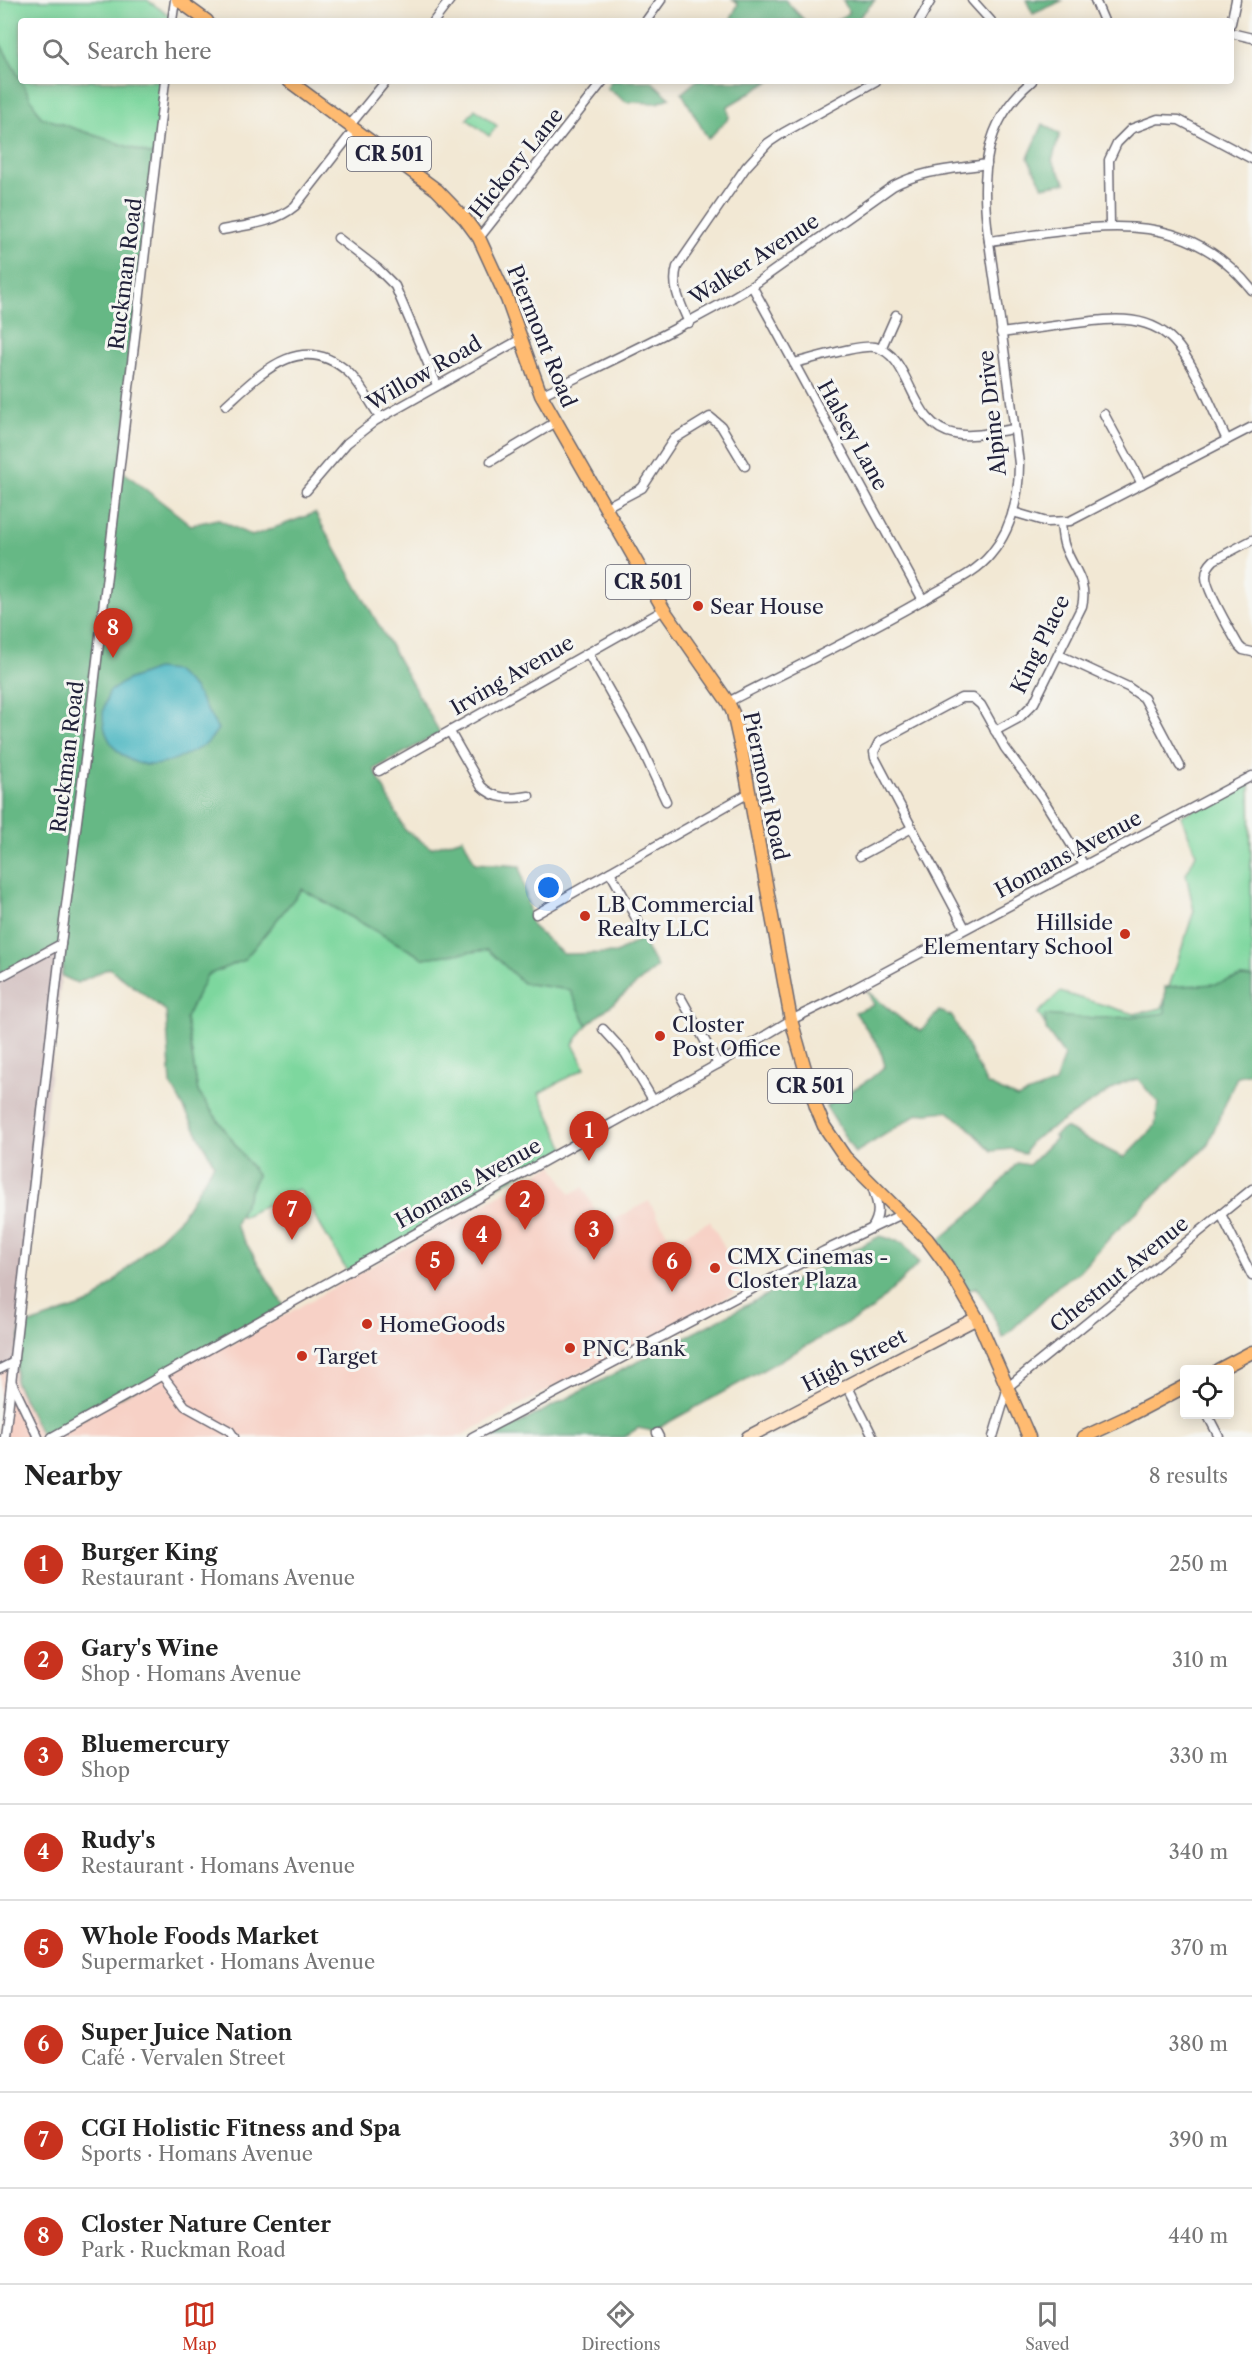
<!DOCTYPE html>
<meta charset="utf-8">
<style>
body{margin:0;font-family:"Libre Caslon Text",serif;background:#f2f2f2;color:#222}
.controls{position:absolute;right:18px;bottom:18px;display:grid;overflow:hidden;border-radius:6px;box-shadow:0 3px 15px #0003}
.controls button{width:54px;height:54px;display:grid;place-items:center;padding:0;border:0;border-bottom:2px solid #e0e0e0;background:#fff;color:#222;font:30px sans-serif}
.you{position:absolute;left:549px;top:888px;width:21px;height:21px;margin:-15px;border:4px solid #fff;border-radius:50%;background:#1a73e8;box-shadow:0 0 0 9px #1a73e833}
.badge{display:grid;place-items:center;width:39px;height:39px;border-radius:50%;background:#c8321e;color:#fff;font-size:20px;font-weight:700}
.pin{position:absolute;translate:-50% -50px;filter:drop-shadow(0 2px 3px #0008)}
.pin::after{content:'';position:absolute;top:32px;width:21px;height:18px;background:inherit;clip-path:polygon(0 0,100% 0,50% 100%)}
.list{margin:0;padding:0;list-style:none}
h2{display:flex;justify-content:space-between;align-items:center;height:78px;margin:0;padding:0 24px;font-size:26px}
h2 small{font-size:20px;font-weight:400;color:#767676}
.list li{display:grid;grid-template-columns:39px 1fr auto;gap:18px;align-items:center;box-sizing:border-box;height:96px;padding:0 24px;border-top:2px solid #e0e0e0}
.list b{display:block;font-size:22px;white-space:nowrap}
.list p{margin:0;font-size:20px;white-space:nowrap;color:#767676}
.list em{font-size:20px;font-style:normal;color:#767676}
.icon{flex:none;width:33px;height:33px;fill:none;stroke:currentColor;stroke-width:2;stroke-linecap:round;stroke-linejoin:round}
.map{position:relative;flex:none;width:1252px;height:1437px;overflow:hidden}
.search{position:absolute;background:#fff;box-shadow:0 3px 15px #0003;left:18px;right:18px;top:18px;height:66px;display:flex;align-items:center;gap:15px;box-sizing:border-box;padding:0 21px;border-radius:6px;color:#767676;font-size:22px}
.sheet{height:846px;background:#fff}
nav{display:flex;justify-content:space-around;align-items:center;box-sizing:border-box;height:84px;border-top:2px solid #e0e0e0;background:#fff;font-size:16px;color:#767676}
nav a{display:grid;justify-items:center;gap:3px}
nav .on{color:#c8321e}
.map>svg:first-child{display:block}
</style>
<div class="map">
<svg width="1252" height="1437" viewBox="0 0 1252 1437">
<rect width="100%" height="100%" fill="#f6f6f2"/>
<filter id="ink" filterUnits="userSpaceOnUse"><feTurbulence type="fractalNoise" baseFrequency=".0167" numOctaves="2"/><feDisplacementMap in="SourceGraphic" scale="12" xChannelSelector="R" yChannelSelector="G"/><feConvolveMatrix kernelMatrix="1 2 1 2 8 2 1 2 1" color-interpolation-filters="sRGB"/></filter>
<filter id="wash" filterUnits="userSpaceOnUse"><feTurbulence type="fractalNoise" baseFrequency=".008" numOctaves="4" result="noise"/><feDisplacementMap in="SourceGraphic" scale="24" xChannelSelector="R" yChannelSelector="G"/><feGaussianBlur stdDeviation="1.35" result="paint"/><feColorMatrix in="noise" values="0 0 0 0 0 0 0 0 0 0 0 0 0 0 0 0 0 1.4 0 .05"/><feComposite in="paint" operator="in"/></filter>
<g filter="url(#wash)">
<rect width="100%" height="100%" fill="#f2e8d4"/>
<!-- built -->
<g fill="#f7d1c6">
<path d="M553,1165l17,29 13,-7 20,38 46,-24 22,40 39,-20 37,66 -289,150h-409l171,-96 11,4z"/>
<path d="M18,1360l-3,21 27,56h-42v-67z"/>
</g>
<!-- industrial -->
<path fill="#d2bfbf" d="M65,942l-47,418 -18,10v-393z"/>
<!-- green -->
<g fill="#7dd79e" stroke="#507c6c" stroke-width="1.5">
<path d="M0,0h147l23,16v5h-149v60l-21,-38z"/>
<path d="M21,81h142l-8,75 -114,-39z"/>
<path d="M475,109l22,17 -8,10 -22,-17z"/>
<path d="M1250,779l2,199 -11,-1 -79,50 -98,28 -26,-42 22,-21 74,22 28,-6 32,-97 -8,-37 10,-20 -15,-38z"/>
<path d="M302,889l121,69 65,-9 35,34 47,7 17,35 -14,19 12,24 -46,25 26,56 -218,122 -48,-82 -57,28 -2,-3 17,-39 -59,-83 -12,-74 21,-43 37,-15z"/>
</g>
<!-- forest -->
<g fill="#66b885" stroke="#446d60" stroke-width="1.5">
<path d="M733,0h52l20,21h-75l8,-17z"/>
<path d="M843,0h32l-19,21h-21l14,-8z"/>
<path d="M1026,0h34l2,1 -29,13z"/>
<path d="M0,43l41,74 114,39 -34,314 70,55 26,-6 35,17 63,-23 125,220 -66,36 31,61 26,18 32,-10 12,25 45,3 12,60 31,28 53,-1 25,-14 16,28 -70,58 -17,-35 -47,-7 -35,-33 -65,8 -121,-69 -58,71 -37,15 -21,43 12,74 59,83 -22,50 49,81 -235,131h-7l-27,-56 6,-54 72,-25 89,-86 32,-52 -43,-80 -5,-73 -57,-43 -32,15 -15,-7 3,-34 -65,35z"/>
<path d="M611,81h40l19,17 -13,5 -31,-1 -19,-14z"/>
<path d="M696,81h74l-42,25 1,12 -21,21 -26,-46z"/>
<path d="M1043,124l17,10 -8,27 14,22 -23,4 -15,-29z"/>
<path d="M1241,977l11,1v95l-14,3 -2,3 -29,67 -93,87 -35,39 -18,11 -58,55 -11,-25 -16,-26 -7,4 -31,-50 45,-38 34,-40 12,2 27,-27 -2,-2 11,-8 59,30 31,-32 3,-23 -20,-24 -16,4 -91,58 -6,13 -14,-5 -19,2 -26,-26 -19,-14 -29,3 -63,39 -29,-47 44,-27 15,-13 -5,-18 -25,-36 19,-7 -7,-14 39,32 15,8 18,-20 13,5 35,68 30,14 38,-15 9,-28 -18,-25 -1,-15c41,5 79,4 120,-2v-26l51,-3z"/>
<path d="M880,1236l23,7 16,20 -46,46 -220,122 -15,-3 -14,9h-131z"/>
</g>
<!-- water -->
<path fill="#48b6c1" stroke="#356c7e" stroke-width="1.5" d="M156,669l19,2 19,17 24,41c-4,5 -7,11 -12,15 -10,7 -41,21 -52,21 -29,1 -51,-22 -51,-50 0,-8 4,-16 6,-23l18,-12z"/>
</g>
<g filter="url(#ink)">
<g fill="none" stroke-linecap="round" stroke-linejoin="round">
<!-- street casing -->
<g stroke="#6b6771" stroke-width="11">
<g id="street">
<path d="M972,0l19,21"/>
<path d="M1095,0l9,21"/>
<path d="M172,21l3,-21"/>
<path d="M434,21l16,-21"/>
<path d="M646,21l15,-21"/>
<path d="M919,21l12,-21"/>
<path d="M1231,23l5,-23"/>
<path d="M1231,33l21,5"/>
<path d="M350,125l36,-44"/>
<path d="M1110,226l-1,-66 8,-17 14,-14 27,-10 21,1 73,39"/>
<path d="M222,230c25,-5 53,-7 73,-24l60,-77"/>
<path d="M338,238l39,30 18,18 42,99"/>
<path d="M479,238l124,-157"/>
<path d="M989,241c99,-12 191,-41 263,49"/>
<path d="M752,286l171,314"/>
<path d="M689,323c-8,-19 -18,-36 -12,-56l69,-100 22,-24 15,-10 93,-52"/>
<path d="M1001,333c23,-3 46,-6 68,-9 40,-5 82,-13 110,23 18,23 35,66 48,93"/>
<path d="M881,349l15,-34"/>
<path d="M794,363c18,-4 65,-19 81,-16 38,8 33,79 80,87 19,4 41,-3 59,-5"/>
<path d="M541,395c71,-35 143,-68 211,-109l141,-100c29,-16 61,-17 94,-22"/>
<path d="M226,405c34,-31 75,-75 122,-33 13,12 22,31 32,45"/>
<path d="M1104,414l38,70"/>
<path d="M491,461l65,-39"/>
<path d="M306,491l41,-48 28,-22 146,-82"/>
<path d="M606,507l36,-19 32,-49 36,-22 11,9 24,40"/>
<path d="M1013,512l34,10 23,-1 182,-94"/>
<path d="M1252,540l-38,20c-5,5 -8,9 -8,17 0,13 25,55 33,69l4,4 9,2"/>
<path d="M588,653l53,94 25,54"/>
<path d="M1059,655l69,32 16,11 36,68"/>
<path d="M728,702c67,-35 137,-68 203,-107 20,-12 45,-22 60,-41 21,-25 28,-58 28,-90 -7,-58 -15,-115 -23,-173 -6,-45 -17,-96 -7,-141 6,-28 22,-51 43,-69"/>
<path d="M995,731l24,-13 15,-15 48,-97c6,-25 -9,-37 -17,-59 -3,-8 -3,-16 -4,-24"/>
<path d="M450,732l31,54c14,14 30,13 48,10"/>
<path d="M379,771l285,-161"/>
<path d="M860,856l52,-28"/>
<path d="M610,872l35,62"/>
<path d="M536,914l213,-121"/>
<path d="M965,928l-90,-170 -1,-6 5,-10 82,-44h12l8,7 24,43 36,48 43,69"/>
<path d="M0,977l61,-33"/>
<path d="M681,998l37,66"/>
<path d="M603,1029l22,24 28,47"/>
<path d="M1221,1214l31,62"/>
<path d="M872,1228c10,-16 5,-25 0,-42"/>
<path d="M0,1369l14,-7"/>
<path d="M161,1374l24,32 45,25 4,6"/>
<path d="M12,1383l26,54"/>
<path d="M847,1385l26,52"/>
<path d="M1207,1414l12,23"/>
<path d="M657,1433l2,4"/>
<path d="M5,1437l56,-493 27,-207 77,-656"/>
<path d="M52,1437l666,-373 73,-44 51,-25 410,-219"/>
<path d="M472,1437l352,-186 76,-36"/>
<path d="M993,1437l15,-50 244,-198"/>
</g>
</g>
<!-- secondary casing -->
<g stroke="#6b6771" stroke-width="15">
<path id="secondary" d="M748,1437l229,-119"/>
</g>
<!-- primary casing -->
<g stroke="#6b6771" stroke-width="15">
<g id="primary">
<path d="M178,0l29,21"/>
<path d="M289,81l148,109 28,29 14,19 28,61 34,96 123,215 64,92 5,11 9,40 49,267 25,87 8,19 21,31 82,82 20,27 30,52 52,119"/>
<path d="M1218,1370l34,-18"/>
<path d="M1084,1437l41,-19 59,-31"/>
</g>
</g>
<!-- street -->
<use href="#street" stroke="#fff" stroke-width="8"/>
<!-- secondary -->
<use href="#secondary" stroke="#ffe4c6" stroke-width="12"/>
<!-- primary -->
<use href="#primary" stroke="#ffbb71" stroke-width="12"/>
</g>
</g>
<!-- markers -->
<g fill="#c8321e" stroke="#f6f6f2" stroke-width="2">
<circle cx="698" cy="606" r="6"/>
<circle cx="585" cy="916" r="6"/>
<circle cx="1125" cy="934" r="6"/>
<circle cx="660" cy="1036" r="6"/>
<circle cx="715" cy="1268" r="6"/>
<circle cx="367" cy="1324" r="6"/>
<circle cx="570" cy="1348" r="6"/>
<circle cx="302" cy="1356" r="6"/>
</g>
<g text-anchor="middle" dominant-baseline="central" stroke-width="6" stroke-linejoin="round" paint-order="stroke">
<!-- shield labels -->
<g fill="#f6f6f2" stroke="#626272" stroke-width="1.5">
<rect x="347" y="137" width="84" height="34" rx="4.5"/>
<rect x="606" y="565" width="84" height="34" rx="4.5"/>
<rect x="768" y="1069" width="84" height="34" rx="4.5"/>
</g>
<g font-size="20" font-weight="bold" fill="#22223b">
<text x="389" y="154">CR 501</text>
<text x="648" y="582">CR 501</text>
<text x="810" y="1086">CR 501</text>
</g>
<!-- street labels -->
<g font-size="21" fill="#22223b" stroke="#f6f6f2">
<text transform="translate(516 163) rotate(-51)">Hickory Lane</text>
<text transform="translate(754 259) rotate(-33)">Walker Avenue</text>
<text transform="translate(125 274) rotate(-83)">Ruckman Road</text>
<text transform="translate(542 336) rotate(68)">Piermont Road</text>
<text transform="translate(424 373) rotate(-30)">Willow Road</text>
<text transform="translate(992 413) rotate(-96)">Alpine Drive</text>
<text transform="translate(853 435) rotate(61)">Halsey Lane</text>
<text transform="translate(1040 644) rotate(-64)">King Place</text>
<text transform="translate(512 675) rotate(-30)">Irving Avenue</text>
<text transform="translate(67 757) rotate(-83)">Ruckman Road</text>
<text transform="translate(766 786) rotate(78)">Piermont Road</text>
<text transform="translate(1068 854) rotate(-28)">Homans Avenue</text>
<text transform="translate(468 1183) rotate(-29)">Homans Avenue</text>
<text transform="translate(1119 1274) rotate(-39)">Chestnut Avenue</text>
<text transform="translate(854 1360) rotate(-27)">High Street</text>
</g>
<!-- poi labels -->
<g font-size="21" fill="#22223b" stroke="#f6f6f2" text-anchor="start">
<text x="710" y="606">Sear House</text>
<text x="597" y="904">LB Commercial<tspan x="597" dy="24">Realty LLC</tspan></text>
<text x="1113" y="922" text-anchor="end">Hillside<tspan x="1113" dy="24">Elementary School</tspan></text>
<text x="672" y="1024">Closter<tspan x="672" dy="24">Post Office</tspan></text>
<text x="727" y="1256">CMX Cinemas -<tspan x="727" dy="24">Closter Plaza</tspan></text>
<text x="379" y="1324">HomeGoods</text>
<text x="582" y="1348">PNC Bank</text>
<text x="314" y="1356">Target</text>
</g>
</g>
</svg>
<div class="controls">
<button><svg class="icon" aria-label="locate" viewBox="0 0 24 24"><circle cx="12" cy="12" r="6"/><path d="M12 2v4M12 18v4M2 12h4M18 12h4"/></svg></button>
</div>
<div class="you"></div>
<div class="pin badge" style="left:589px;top:1161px">1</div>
<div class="pin badge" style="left:525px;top:1230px">2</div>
<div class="pin badge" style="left:594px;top:1260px">3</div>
<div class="pin badge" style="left:482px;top:1265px">4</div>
<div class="pin badge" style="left:435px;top:1291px">5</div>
<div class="pin badge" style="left:672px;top:1292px">6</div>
<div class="pin badge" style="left:292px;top:1240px">7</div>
<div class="pin badge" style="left:113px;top:658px">8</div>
<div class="search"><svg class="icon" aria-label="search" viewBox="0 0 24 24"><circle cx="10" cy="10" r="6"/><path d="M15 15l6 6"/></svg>Search here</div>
</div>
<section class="sheet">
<h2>Nearby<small>8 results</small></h2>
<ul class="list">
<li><span class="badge">1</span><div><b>Burger King</b><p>Restaurant · Homans Avenue</p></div><em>250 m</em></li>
<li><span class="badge">2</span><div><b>Gary's Wine</b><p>Shop · Homans Avenue</p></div><em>310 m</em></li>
<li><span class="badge">3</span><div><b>Bluemercury</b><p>Shop</p></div><em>330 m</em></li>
<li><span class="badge">4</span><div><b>Rudy's</b><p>Restaurant · Homans Avenue</p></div><em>340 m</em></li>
<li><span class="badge">5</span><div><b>Whole Foods Market</b><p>Supermarket · Homans Avenue</p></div><em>370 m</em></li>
<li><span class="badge">6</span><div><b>Super Juice Nation</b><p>Café · Vervalen Street</p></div><em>380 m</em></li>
<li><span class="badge">7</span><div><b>CGI Holistic Fitness and Spa</b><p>Sports · Homans Avenue</p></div><em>390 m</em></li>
<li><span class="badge">8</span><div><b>Closter Nature Center</b><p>Park · Ruckman Road</p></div><em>440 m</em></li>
</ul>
</section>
<nav>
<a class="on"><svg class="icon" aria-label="map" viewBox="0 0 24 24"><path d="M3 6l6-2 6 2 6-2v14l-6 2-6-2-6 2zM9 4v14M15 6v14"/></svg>Map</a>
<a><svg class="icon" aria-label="directions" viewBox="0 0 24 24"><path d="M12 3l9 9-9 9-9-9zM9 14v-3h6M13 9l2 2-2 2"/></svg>Directions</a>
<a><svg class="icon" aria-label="saved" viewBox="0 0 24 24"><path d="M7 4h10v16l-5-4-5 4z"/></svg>Saved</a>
</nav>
